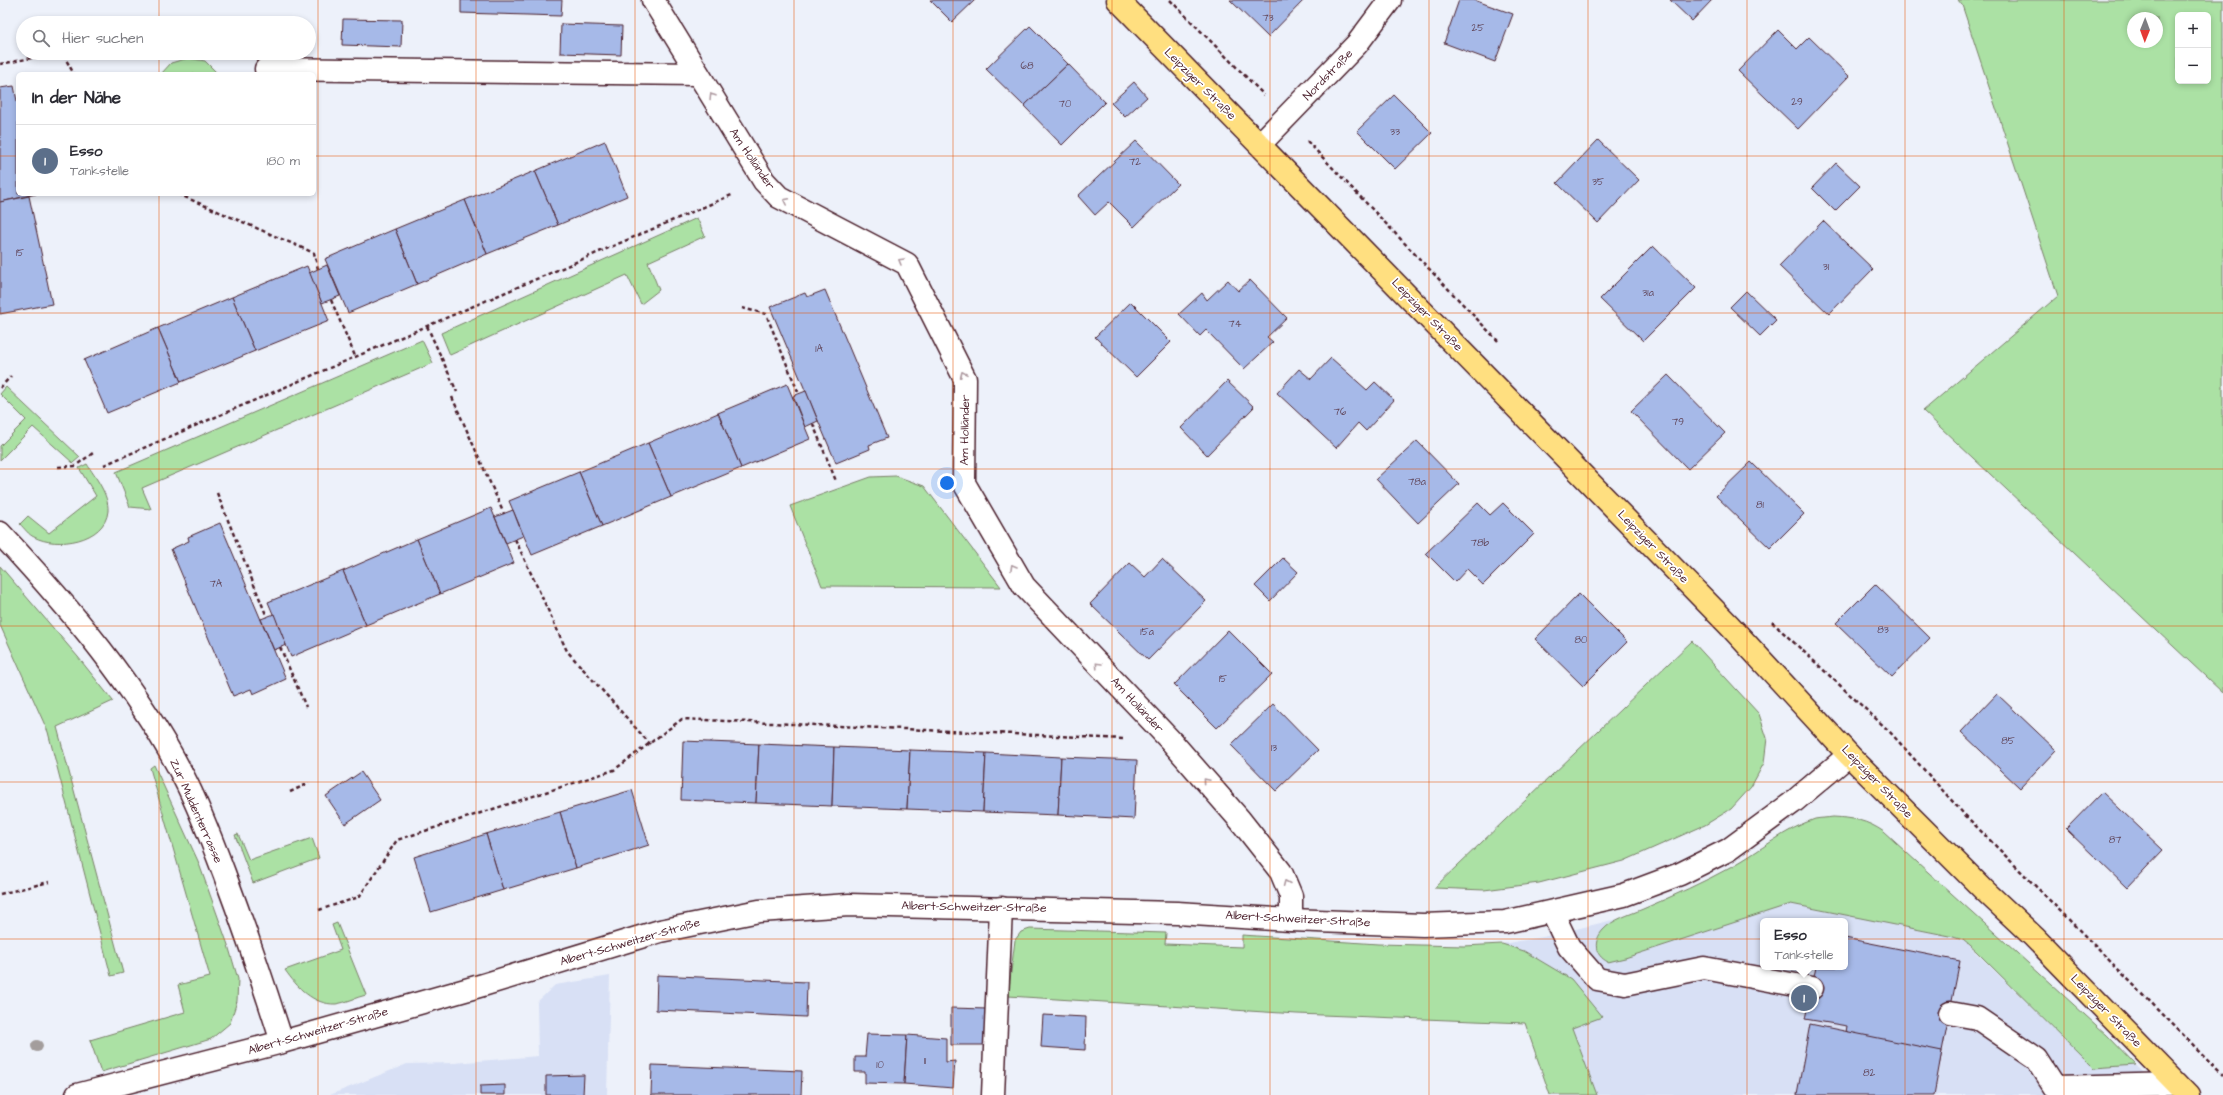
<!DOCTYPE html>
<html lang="de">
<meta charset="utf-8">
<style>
body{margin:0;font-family:"Architects Daughter",sans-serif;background:#f7f7f7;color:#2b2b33}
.controls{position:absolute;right:12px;top:12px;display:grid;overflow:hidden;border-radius:6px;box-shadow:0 2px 6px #0003}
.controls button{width:36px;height:36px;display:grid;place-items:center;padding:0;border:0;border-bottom:1px solid #e1e1e2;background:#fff;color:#2b2b33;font:20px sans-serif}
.compass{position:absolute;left:2127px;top:12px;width:36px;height:36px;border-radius:50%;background:#fff;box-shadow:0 2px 6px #0003;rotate:181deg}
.you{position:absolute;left:947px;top:483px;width:14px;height:14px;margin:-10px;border:3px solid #fff;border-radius:50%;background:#1a73e8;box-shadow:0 0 0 6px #1a73e833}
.badge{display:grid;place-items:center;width:26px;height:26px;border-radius:50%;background:#4a1f2b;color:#fff;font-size:13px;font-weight:700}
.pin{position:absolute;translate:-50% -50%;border:2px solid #fff;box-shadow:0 1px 4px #0006}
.popup{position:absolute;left:1760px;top:918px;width:88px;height:52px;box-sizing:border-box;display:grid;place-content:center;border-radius:6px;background:#fff;filter:drop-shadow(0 1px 3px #0005);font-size:13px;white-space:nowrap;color:#7c7c81}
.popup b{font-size:15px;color:#2b2b33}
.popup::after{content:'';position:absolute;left:50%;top:100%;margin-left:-8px;border:8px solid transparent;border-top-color:#fff}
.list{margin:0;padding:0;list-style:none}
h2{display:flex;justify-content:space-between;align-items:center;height:52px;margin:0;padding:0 16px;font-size:17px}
h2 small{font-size:13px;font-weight:400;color:#7c7c81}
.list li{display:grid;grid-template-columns:26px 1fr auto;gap:12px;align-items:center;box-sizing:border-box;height:72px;padding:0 16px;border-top:1px solid #e1e1e2}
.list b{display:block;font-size:15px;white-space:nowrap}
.list p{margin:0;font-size:13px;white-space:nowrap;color:#7c7c81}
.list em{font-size:13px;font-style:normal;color:#7c7c81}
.icon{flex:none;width:22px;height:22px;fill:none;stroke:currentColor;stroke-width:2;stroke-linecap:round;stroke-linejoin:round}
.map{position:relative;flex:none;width:2223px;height:1095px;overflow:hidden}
.search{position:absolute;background:#fff;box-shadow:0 2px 6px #0003;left:16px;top:16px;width:300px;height:44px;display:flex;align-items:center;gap:10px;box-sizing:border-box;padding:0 14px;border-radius:22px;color:#7c7c81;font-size:15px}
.panel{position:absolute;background:#fff;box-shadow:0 2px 6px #0003;left:16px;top:72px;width:300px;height:124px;border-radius:6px}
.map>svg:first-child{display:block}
</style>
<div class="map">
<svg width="2223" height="1095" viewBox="0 0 2223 1095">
<rect width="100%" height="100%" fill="#edf1fa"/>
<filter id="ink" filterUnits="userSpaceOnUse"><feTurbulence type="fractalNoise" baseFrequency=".025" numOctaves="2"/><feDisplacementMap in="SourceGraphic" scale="8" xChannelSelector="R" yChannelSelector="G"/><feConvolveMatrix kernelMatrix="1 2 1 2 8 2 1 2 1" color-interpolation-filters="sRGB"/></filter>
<g filter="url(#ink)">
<!-- built -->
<g fill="#d8e0f5" fill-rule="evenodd">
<path d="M1791,904l159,32 13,4 131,128 42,-3 30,30h-569l-25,-67 29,-11 -30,-38 -47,-28 -22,-7 41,-7 74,-18 -13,10 -7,9 -1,8 29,12zM1763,921h82v46h-82z"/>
<path d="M610,976l-3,119h-277l77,-31 47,-1 84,-7 -1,-54 18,-17z"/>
</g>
<!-- green -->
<g fill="#abe1a4" stroke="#7a8068" fill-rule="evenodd">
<path d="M1958,0h265v693l-300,-282 135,-115 -96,-291zM2178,15h30v66h-30zM2133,18h24v24h-24z"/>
<path d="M188,58l17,3 13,13h-57l10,-11z"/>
<path d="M697,218l8,18 -57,26 11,28 -18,14 -14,-29 -177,80 -9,-22z"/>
<path d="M422,340l11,23 -291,125 9,21 -21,-2 -14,-35z"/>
<path d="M6,387l74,70 -7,6 -40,-36 -33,33v-14l26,-26 -26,-26z"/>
<path d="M87,464c8,13 22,30 21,47 -3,31 -52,38 -74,26 -5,-2 -10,-9 -14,-13l8,-8 21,17 47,-37 -17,-28z"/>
<path d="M896,476l28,10 77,101 -179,-1 -32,-80 81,-29z"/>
<path d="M0,566l78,91 35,44 -56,26 66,246 -12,3 -63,-244 -48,-107z"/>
<path d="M1692,641l67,73 8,24 -3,25 -13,24 -20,22 -26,16 -81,36 -85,22 -55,7 -50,-2z"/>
<path d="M154,765l44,96 30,84 10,34 -1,22 -7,22 -19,16 -110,33 -11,-32 95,-28 -7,-27 32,-8 -60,-209z"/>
<path d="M1833,817c20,1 34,3 51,15l223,203 29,30 -42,3 -118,-117 -13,-11 -13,-4 -159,-32 -166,54 -17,4c-14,-7 -15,-21 -5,-32 10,-11 26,-15 40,-21 30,-13 61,-27 90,-43 27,-15 52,-37 82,-47 5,-1 12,-1 18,-2z"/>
<path d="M238,834l11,26 63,-22 7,20 -66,25 -18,-48z"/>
<path d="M337,923l29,72c-9,2 -21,8 -30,9 -23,1 -39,-17 -51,-34l56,-20 -9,-25z"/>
<path d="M1030,929l136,4 -1,11 77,3v-12l136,9 86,2 38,-2 22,7 47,28 31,38 -30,11 25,67h-47l-25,-72 -228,-9 -289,-18 7,-56 6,-8z"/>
</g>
<!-- building -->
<g fill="#a6b9e8" stroke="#4a1f2b">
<path d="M461,0h101l-1,16 -100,-3z"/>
<path d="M930,0h45l-23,22z"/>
<path d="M1230,0h74l-36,37z"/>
<path d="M1459,0h15l39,14 -18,48 -51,-19z"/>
<path d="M1670,0h42l-20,21z"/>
<path d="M343,19l59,1 -1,27 -59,-2z"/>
<path d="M561,24l61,2 -1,29 -61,-2z"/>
<path d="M1030,26l38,38 -44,42 -38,-37z"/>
<path d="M1778,30l19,19 12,-12 40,39 -51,53 -60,-58z"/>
<path d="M1068,64l37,38 -43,43 -38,-39z"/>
<path d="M1134,82l13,15 -22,20 -14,-14z"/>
<path d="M14,86l4,20v88h18l-36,8v-114z"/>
<path d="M1394,95l38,38 -37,36 -38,-38z"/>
<path d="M1598,140l41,40 -41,43 -41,-40z"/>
<path d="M605,141l22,55 -69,29 -23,-54z"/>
<path d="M1136,141l42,43 -44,43 -25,-25 -14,13 -17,-19z"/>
<path d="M1836,163l24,23 -25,25 -23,-23z"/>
<path d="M535,171l23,54 -71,29 -22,-54z"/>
<path d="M29,196l23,108 -52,10v-112z"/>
<path d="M465,200l22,54 -70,30 -22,-55z"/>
<path d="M1823,221l50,48 -44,45 -50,-48z"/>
<path d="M395,229l22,55 -69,29 -23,-54z"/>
<path d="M1653,246l43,42 -53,53 -43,-42z"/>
<path d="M327,265l13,31 -18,7 -13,-30z"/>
<path d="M307,266l22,55 -74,30 -23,-54z"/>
<path d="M1228,280l10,11 12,-11 37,38 -20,19 6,5 -29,27 -38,-39 -6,6 -21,-22 23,-21 5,7z"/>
<path d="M825,290l62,148 -18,7 1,4 -34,14 -66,-156 35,-14 2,4z"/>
<path d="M1746,291l30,29 -16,16 -30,-29z"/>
<path d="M232,297l23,54 -74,31 -23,-54z"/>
<path d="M1131,302l40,40 -35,35 -41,-40z"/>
<path d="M158,328l23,54 -74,31 -23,-53z"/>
<path d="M1331,358l36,32 8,-8 19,18 -28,31 -8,-8 -22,25 -59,-55 22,-24 12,10z"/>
<path d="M1668,375l57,58 -37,36 -57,-58z"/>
<path d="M1227,381l27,26 -47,48 -26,-27z"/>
<path d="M787,384l23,55 -69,29 -23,-55z"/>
<path d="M806,391l12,30 -13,6 -12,-31z"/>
<path d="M718,413l23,55 -70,29 -23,-54z"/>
<path d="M1417,441l42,43 -41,39 -42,-44z"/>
<path d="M648,443l23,54 -69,29 -23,-54z"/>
<path d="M1751,462l53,52 -34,34 -54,-52z"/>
<path d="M579,472l23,54 -70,29 -23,-54z"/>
<path d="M1478,503l12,12 13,-12 31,31 -51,51 -16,-16 -12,13 -29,-29z"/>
<path d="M491,508l23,55 -74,31 -23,-55z"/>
<path d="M513,510l10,26 -17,7 -11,-26z"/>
<path d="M220,523l66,156 -33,15 -2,-5 -18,7 -62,-147 18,-8 -1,-4z"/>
<path d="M417,539l23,55 -74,31 -23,-54z"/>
<path d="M1283,558l15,14 -28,29 -15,-15z"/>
<path d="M1162,559l44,42 -58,59 -58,-56 40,-41 15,14z"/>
<path d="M343,571l23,54 -75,32 -23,-55z"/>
<path d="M1875,584l55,54 -38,39 -56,-54z"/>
<path d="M1579,594l48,48 -44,44 -48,-47z"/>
<path d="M274,614l12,31 -12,5 -13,-31z"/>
<path d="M1228,630l44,44 -55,54 -43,-43z"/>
<path d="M1997,694l59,56 -36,38 -59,-56z"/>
<path d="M1273,704l45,46 -42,41 -45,-46z"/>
<path d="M683,741l76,3 -3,59 -75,-3z"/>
<path d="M759,744l75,3 -2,59 -76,-3z"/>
<path d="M834,747l76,3 -3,59 -75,-3z"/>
<path d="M910,750l76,3 -3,59 -76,-3z"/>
<path d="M986,753l75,4 -3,58 -75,-3z"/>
<path d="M1061,757l76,3 -3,59 -76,-4z"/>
<path d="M361,772l19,28 -35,24 -19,-28z"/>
<path d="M632,790l17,55 -73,23 -16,-56z"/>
<path d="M2102,792l61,58 -36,38 -61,-59z"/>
<path d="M560,812l16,56 -73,22 -17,-56z"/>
<path d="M486,834l17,56 -72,22 -17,-55z"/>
<path d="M1845,938l115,23 -21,105 -96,-15 4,-25 -42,-7 11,-52h29z"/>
<path d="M657,975l150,7 -1,35 -150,-7z"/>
<path d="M951,1008l36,1 1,36h-37z"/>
<path d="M1043,1015l43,2 -1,33 -44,-3z"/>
<path d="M1810,1024l132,27 -8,44h-137z"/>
<path d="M867,1034l40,1 -3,49 -39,-1v-11h-10v-15h10z"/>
<path d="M907,1035l39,3v24l9,-1 -2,27 -49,-4z"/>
<path d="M652,1065l150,6 -1,24h-150z"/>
<path d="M584,1075l-1,20h-37v-19z"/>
<path d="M505,1085v10h-25v-9z"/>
</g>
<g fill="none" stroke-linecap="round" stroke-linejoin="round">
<!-- service casing -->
<g stroke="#4a1f2b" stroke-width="25">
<g id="service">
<path d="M266,69l432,5"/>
<path d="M1552,912l17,35 28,32 28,5 79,-16 108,20"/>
<path d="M1950,1013l27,5 60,41 18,28 122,-3"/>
<path d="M993,1095l8,-187"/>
</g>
</g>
<!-- minor casing -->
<g stroke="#4a1f2b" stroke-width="25">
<g id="minor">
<path d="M653,0l111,181 15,16 128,67 58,115 -1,104 60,103 147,155 69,79 41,52 10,24v24"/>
<path d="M1260,144l97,-100 33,-44"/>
<path d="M0,533c69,74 138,155 184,245 16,31 28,63 40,95 21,56 40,112 58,169"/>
</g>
</g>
<!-- tertiary casing -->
<g stroke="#4a1f2b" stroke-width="25">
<path id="tertiary" d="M77,1095l205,-53 201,-57 177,-54 99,-20 90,-6 328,8 114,7 132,5 82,-3 119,-27 56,-21 48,-24 64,-47 57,-48"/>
</g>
<!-- primary casing -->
<g stroke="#4a1f2b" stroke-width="25">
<path id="primary" d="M1118,0l611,625 120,130 135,135 50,47 154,158"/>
</g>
<!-- path -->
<g stroke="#4a1f2b" stroke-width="2.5" stroke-dasharray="4 3" stroke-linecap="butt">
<path d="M1170,0l94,95"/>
<path d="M0,64l53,-10 12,4 9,16"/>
<path d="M1307,141l191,200"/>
<path d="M178,194l136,59 4,16"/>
<path d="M331,300l24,56"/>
<path d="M742,308l24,6 33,80"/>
<path d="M427,326l30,66"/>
<path d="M0,388l11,-12"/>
<path d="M452,397l52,117"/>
<path d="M813,424l23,57"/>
<path d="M104,465l630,-271"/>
<path d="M58,467l17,-1 18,-13"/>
<path d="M217,493l50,124"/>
<path d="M515,539l52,112 83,93"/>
<path d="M1772,622l117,109 74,82 260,262"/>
<path d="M280,647l26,60"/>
<path d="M290,792l19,-9"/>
<path d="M0,894l49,-12"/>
<path d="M319,910l40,-13 38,-57 217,-70 68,-51 443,20"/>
</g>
<!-- service -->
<use href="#service" stroke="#fff" stroke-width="22"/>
<!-- minor -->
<use href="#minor" stroke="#fff" stroke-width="22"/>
<!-- tertiary -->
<use href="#tertiary" stroke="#fff" stroke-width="22"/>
<!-- primary -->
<use href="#primary" stroke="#ffdf80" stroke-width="22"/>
</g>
<!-- trees -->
<circle fill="#a39d9c" cx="37" cy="1046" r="6"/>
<!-- one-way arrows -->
<defs><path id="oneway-chevron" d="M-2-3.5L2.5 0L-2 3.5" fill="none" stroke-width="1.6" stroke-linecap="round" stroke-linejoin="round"/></defs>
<g stroke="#ae9aa0">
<use href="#oneway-chevron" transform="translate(712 96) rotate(-122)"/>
<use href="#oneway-chevron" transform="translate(786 201) rotate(-153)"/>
<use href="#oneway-chevron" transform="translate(901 261) rotate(-150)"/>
<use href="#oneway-chevron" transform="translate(963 374) rotate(-114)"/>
<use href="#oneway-chevron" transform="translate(1013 567) rotate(-120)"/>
<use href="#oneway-chevron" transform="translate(1098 665) rotate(-133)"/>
<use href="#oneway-chevron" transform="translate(1206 781) rotate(-131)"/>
<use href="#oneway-chevron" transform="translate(1286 883) rotate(-113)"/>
</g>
</g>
<!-- grid -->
<path fill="none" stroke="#e8590c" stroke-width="1" stroke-opacity="0.55" d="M159,0v23M318,0v1095M476,0v1095M635,0v1095M794,0v1095M953,0v1095M1112,0v1095M1270,0v1095M1429,0v1095M1588,0v1095M1747,0v1095M1905,0v1095M2064,0v1095M159,53v21M0,156h18M314,156h1909M159,194v901M0,313h2223M0,469h2223M0,626h2223M0,782h2223M0,939h2223"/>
<g text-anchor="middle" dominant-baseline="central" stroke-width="3.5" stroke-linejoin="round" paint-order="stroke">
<!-- number labels -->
<g font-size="10" fill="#61465a">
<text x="1268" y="18">73</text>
<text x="1478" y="28">25</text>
<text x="1027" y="66">68</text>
<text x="1797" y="102">29</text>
<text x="1065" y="104">70</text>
<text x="1395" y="132">33</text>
<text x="1135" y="162">72</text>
<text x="1598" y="182">35</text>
<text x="20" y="253">15</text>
<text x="1826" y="267">31</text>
<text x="1648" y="293">31a</text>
<text x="1235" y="324">74</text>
<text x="819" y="349">1A</text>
<text x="1340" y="412">76</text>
<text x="1678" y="422">79</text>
<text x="1417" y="482">78a</text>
<text x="1760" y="505">81</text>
<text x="1480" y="543">78b</text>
<text x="216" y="584">7A</text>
<text x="1883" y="630">83</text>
<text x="1147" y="632">15a</text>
<text x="1581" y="640">80</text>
<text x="1223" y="679">15</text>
<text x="2008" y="741">85</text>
<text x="1274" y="748">13</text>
<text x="2115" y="840">87</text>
<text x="925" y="1061">11</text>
<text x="880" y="1065">10</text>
<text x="1869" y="1073">82</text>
</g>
<!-- street labels -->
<g font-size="12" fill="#4a1f2b" stroke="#fff">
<text transform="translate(1328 75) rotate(-46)">Nordstraße</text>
<text transform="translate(1200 84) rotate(45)">Leipziger Straße</text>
<text transform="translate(752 159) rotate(56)">Am Holländer</text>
<text transform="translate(1427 315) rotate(46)">Leipziger Straße</text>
<text transform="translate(965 430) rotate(-89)">Am Holländer</text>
<text transform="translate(1653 547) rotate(46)">Leipziger Straße</text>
<text transform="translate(1137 705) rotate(47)">Am Holländer</text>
<text transform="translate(1877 782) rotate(46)">Leipziger Straße</text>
<text transform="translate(196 811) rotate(66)">Zur Muldenterrasse</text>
<text transform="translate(974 907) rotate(1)">Albert-Schweitzer-Straße</text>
<text transform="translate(1298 919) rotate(3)">Albert-Schweitzer-Straße</text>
<text transform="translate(630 942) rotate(-16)">Albert-Schweitzer-Straße</text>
<text transform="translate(2106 1011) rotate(46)">Leipziger Straße</text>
<text transform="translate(318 1031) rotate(-16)">Albert-Schweitzer-Straße</text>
</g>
</g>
</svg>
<div class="controls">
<button>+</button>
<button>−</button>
</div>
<svg class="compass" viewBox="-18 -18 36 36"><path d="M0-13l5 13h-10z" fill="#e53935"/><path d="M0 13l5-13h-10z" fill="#7c7c81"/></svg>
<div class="you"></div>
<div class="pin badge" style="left:1804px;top:998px;background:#5c6f8a">1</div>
<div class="popup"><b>Esso</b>Tankstelle</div>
<div class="search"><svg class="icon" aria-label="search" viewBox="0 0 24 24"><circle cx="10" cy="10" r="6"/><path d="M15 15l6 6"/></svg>Hier suchen</div>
<section class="panel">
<h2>In der Nähe<small></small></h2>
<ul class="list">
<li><span class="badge" style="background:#5c6f8a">1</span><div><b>Esso</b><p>Tankstelle</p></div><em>180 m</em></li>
</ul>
</section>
</div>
